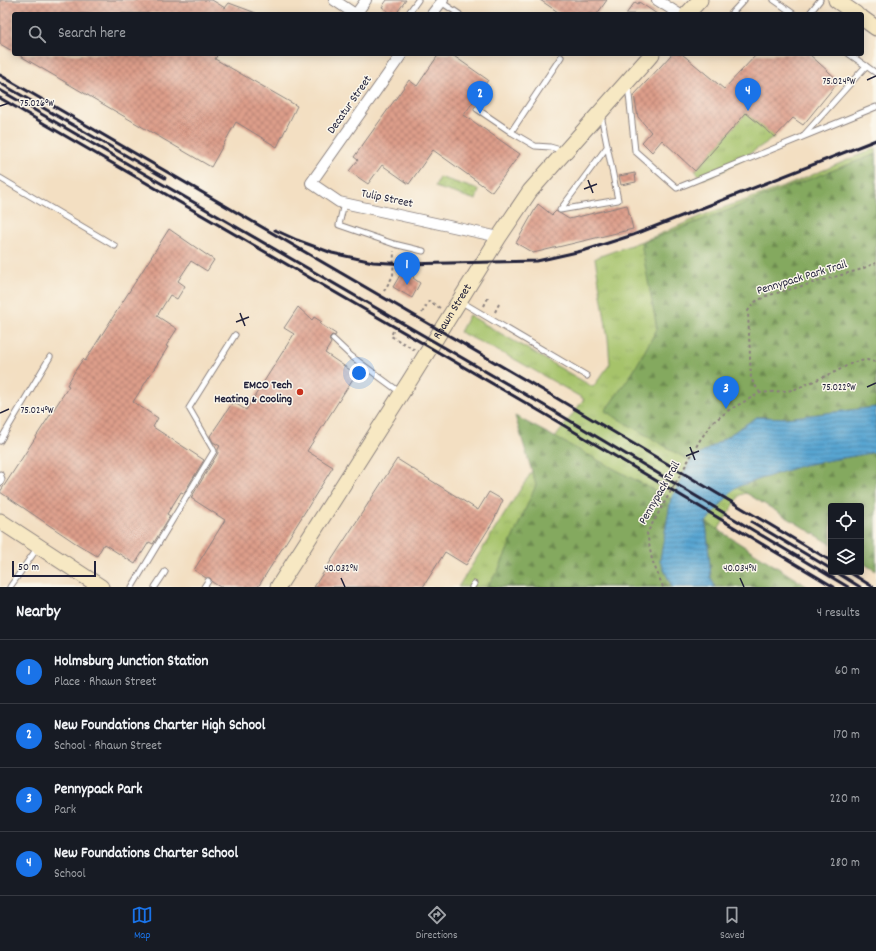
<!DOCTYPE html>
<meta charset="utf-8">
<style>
body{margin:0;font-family:Dekko,sans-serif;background:#20242c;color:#f1f3f6}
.controls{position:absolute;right:12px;bottom:12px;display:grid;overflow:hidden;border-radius:4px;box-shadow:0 2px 10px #0003}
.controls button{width:36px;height:36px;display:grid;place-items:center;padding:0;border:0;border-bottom:1px solid #363941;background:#171b24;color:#f1f3f6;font:20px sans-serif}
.scale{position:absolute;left:12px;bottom:10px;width:84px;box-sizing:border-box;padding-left:4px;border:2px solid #22223b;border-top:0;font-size:11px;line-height:14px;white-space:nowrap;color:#22223b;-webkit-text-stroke:3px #fbf7ec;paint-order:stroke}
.you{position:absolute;left:359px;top:373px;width:14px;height:14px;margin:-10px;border:3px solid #fff;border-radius:50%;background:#1a73e8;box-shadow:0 0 0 6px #1a73e833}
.badge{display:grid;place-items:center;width:26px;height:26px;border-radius:50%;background:#1a73e8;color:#fff;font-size:13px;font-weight:700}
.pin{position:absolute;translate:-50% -33px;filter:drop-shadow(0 1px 2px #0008)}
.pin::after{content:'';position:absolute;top:21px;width:14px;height:12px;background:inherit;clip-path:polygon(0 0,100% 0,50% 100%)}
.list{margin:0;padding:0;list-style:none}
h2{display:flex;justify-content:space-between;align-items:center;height:52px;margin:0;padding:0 16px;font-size:17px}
h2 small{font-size:13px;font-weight:400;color:#9ea1a6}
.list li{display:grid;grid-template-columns:26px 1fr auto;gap:12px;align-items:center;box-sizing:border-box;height:64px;padding:0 16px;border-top:1px solid #363941}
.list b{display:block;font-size:15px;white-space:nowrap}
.list p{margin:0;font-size:13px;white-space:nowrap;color:#9ea1a6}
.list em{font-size:13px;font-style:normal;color:#9ea1a6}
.icon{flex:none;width:22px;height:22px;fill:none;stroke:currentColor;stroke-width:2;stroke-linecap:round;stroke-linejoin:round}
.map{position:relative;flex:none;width:876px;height:587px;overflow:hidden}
.search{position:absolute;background:#171b24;box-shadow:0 2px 10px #0003;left:12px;right:12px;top:12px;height:44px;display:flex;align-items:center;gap:10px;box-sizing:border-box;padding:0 14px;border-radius:4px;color:#9ea1a6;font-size:15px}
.sheet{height:308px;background:#171b24}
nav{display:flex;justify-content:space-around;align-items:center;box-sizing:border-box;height:56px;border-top:1px solid #363941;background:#171b24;font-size:11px;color:#9ea1a6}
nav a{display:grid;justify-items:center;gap:2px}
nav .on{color:#1a73e8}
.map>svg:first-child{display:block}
</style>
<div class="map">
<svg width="876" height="587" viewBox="0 0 876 587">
<defs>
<pattern id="grass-tufts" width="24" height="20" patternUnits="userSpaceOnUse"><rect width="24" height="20" fill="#a6c36b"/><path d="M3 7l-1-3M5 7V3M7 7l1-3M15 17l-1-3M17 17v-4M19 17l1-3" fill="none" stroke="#8fa75e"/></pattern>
<pattern id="forest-firs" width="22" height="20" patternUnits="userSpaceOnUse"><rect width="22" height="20" fill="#84a95f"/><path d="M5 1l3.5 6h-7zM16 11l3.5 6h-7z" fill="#6c8950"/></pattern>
<pattern id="garden-dots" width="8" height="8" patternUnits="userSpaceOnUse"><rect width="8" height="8" fill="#a6c36b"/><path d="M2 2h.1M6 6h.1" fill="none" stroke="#8fa75e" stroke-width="1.8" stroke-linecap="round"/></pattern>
<pattern id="water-rules" width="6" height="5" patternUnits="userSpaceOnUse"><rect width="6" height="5" fill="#58a5d1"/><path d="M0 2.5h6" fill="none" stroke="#4886ab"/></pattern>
<pattern id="building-cross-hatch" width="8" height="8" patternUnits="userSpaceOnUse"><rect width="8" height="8" fill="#dd9e8a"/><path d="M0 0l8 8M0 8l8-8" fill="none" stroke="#b38072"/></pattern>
</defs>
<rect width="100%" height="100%" fill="#fbf7ec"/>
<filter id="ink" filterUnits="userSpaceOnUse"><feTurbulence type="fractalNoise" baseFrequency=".025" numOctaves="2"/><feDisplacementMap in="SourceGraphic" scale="8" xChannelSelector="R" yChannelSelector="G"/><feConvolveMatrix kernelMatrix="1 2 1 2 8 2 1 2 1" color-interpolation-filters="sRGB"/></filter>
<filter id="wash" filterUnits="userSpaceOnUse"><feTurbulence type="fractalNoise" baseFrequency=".012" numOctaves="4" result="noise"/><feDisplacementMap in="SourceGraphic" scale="16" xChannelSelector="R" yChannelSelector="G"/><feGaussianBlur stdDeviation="0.9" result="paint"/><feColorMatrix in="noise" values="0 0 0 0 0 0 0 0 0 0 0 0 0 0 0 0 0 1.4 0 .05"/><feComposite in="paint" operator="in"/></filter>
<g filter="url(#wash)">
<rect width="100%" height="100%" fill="#f3dfc2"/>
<!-- grass -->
<g fill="url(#grass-tufts)" stroke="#647253">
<path d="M746,113l29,24 -52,34 -20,8 -8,-8z"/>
<path d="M876,148v325l-63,-2 -73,24 -29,46 21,46h-274l85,-133 41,-55 -68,-39 -56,-28 9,-17 124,72 17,-23 -2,-26 -13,-80 58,-21 58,-25 75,-26z"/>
</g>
<!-- forest -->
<g fill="url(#forest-firs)" stroke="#53664d">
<path d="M876,154v253l-90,11 -29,-1 -67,44 -85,-50 28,-39 24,-43 -16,-86z"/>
<path d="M515,416l156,83 -11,61 12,27h-186l12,-16 38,-86z"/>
<path d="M876,452v119l-15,-9v-56h-30v38l-95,-57 67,-22z"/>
<path d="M706,522l102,65h-93l-4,-9z"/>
</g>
<!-- garden -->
<path fill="url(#garden-dots)" stroke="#647253" d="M439,177l40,13 -3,10 -41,-13z"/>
<!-- water -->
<path fill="url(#water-rules)" stroke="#3d6486" d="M876,407v45l-73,13 -67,22 -30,35 5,56 4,9h-43l-12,-27 11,-61 19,-38 67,-44 29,1z"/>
<g id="blocks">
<!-- building -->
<g fill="url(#building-cross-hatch)">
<path d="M0,0h212l13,8 4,-5 27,10 -242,1v38l-14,-8z"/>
<path d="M387,0h19l-10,14h-4l-10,-7z"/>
<path d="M540,0h67l-10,14h-36z"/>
<path d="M635,2l3,2 1,-2 18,12h-31z"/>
<path d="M17,54h201l-3,5 82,47 -20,41 -41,-25 -25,45z"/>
<path d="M439,54h12l37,26 -24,35 56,39 -28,38 -59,-42 -24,34 -27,-19 -14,19 -19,-13 9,-11 -4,-3 55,-77 8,6z"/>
<path d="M672,54h10l42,35 33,-35h52l30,27 -36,44 -10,-7 -18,19 -29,-24 -51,58 -33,-31 -10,12 -10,-10 9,-10 -13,-15 -4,-22z"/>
<path d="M635,173l1,9 -15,3 -2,-9z"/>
<path d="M538,204l14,11 4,-4 13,8 58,-14 6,24 -100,24 -17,-10z"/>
<path d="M169,229l45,31 -7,11 -16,-10 -13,20 7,5 -8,13 -7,-4 -13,21 20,13 -11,17 2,1 -35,55 25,16 -5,9 51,33 -20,33 -3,-1 -14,22 3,2 -17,28 -4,-2 -14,22 -31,-20 -7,12 -23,-14 -74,-50 69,-106 -2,-1 8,-14 8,-12 2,2z"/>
<path d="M403,270l11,7 -1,1 7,5 -8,15 -19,-11z"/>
<path d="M298,307l14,13 2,-3 8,5 -2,2 16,10 -1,2 -3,-1 -2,2 -1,3 2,3 -6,10 31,21 -49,77 26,16 -75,120h-38l-8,-5 -2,-4h-4l-12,-8 31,-50 -34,-22 27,-45v-4l2,-3 -7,-4 -3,-6 23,-34 13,8 48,-76 -10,-6z"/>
<path d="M397,459l81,51 11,-18 14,8 -10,22 -27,43 -21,-13 -22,35h-109z"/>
</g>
</g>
</g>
<g filter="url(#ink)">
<use href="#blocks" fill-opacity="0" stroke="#8a807e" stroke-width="1"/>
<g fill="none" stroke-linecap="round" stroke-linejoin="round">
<!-- lane casing -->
<g stroke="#8a807e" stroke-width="7">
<g id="lane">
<path d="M774,0l20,14"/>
<path d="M441,2l18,12"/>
<path d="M408,14l10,-14"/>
<path d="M731,14l13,-14"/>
<path d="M809,14l11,-14"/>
<path d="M849,54l27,19"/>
<path d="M628,85l7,66 42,37 199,-81"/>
<path d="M477,109l34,23 50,-75"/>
<path d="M601,115l17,85 -58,10 47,-63"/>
<path d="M511,132l24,14 15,1 14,4"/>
<path d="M804,135l62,-69"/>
<path d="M0,178l115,68"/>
<path d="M344,203l-5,22 55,19 29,7"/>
<path d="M460,301l127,75"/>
<path d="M333,339l18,17 50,37"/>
<path d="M0,441l50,-84"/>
<path d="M0,474l2,5 -2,4"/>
<path d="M10,587l28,-40"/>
<path d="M132,587l82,-136 -25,-43 46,-73"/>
<path d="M155,587l10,-15"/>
<path d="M204,587l4,-6"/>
<path d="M472,587l2,-3"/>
</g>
</g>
<!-- street casing -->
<g stroke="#8a807e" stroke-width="12">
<g id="street">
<path d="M334,0l21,14"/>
<path d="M657,0l22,14"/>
<path d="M356,14l10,-14"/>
<path d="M432,14l11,-14"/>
<path d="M402,54l-91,129 28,19 160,35"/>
</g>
</g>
<!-- secondary casing -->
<g stroke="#8a807e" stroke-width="17">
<g id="secondary">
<path d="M836,0l20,14"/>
<path d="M687,14l13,-14"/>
<path d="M862,18l14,10"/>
<path d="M0,521l101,66"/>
<path id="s1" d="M278,587l132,-207 89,-143 31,-46 122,-137"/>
</g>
</g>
<!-- path -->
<g stroke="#8a807e" stroke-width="2" stroke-dasharray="3 3" stroke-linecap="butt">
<path d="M384,291l9,-15 1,-25"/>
<path d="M484,306l4,-8"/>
<path d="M495,312l4,-8"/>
<path d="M422,313l7,-12 11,7"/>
<path d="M393,331l-2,5 24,14"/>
<path d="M760,393l-9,-14 -3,-68 5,-8 13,-7 93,-26 17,-7"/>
<path d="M663,587l-11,-27 -5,-27 53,-93 12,-17 17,-13 31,-17 33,-3 42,-18 19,-10 13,-2 9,2"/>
</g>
<!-- lane -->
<use href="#lane" stroke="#fff" stroke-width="5"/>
<!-- street -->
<use href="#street" stroke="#fff" stroke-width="10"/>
<!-- secondary -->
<use href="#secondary" stroke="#f7e8c3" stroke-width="15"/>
<!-- rail -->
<g stroke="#22223b" stroke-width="3">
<path d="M0,75l553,321 278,165"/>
<path d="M0,83l165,95"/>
<path d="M0,90l547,317 301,180"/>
<path d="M0,98l543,315 291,174"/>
<path d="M275,230l22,10 35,13 41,9 32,2 132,-3 49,-11 47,-15 243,-95"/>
<path d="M752,522l79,47"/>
<path d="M836,572l24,15"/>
<path d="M849,572l24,15"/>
</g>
</g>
</g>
<!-- ticks -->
<path fill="none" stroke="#22223b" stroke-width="1.5" d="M867,80l9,-4M0,106l9,-3M588,180l5,13M584,189l13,-5M240,313l5,13M236,322l13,-5M867,387l9,-4M0,413l9,-4M690,447l5,13M686,456l13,-5M341,578l4,9M740,578l4,9"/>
<!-- markers -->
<circle fill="#c8321e" stroke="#fbf7ec" stroke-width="1.5" cx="300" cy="392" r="4"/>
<g text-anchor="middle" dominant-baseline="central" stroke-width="3" stroke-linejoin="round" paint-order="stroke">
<!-- street labels -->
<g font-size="12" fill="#22223b" stroke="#fbf7ec">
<text transform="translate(350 105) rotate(-55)">Decatur Street</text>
<text transform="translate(387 199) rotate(12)">Tulip Street</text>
<text transform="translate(802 278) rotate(-17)">Pennypack Park Trail</text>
<text stroke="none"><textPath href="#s1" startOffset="326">Rhawn Street</textPath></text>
<text transform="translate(660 493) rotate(-60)">Pennypack Trail</text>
</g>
<!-- poi labels -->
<g font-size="12" font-weight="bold" fill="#22223b" stroke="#fbf7ec" text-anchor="end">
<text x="292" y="385">EMCO Tech<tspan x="292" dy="14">Heating &amp; Cooling</tspan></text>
</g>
</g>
<g font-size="10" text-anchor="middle" fill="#22223b" stroke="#fbf7ec" stroke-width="3" stroke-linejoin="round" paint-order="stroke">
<text x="839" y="84">75.024°W</text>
<text x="37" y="106">75.026°W</text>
<text x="839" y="390">75.022°W</text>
<text x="37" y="413">75.024°W</text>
<text x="341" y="571">40.032°N</text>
<text x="740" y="571">40.034°N</text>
</g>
</svg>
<div class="controls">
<button><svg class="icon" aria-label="locate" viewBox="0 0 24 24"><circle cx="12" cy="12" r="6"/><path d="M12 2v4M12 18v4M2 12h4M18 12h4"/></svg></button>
<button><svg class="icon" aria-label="layers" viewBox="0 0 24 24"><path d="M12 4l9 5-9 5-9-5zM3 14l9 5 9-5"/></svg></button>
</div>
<div class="scale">50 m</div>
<div class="you"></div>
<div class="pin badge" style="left:407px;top:285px">1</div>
<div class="pin badge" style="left:480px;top:114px">2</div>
<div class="pin badge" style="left:726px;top:409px">3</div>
<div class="pin badge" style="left:748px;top:111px">4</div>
<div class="search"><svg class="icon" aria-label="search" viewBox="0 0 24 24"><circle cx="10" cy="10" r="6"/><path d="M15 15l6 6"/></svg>Search here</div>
</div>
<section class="sheet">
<h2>Nearby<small>4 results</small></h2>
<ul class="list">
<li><span class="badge">1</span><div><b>Holmsburg Junction Station</b><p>Place · Rhawn Street</p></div><em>60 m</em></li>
<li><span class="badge">2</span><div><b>New Foundations Charter High School</b><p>School · Rhawn Street</p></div><em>170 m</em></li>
<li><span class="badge">3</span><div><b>Pennypack Park</b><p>Park</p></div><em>220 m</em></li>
<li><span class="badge">4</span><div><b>New Foundations Charter School</b><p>School</p></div><em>280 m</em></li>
</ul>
</section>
<nav>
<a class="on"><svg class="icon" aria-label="map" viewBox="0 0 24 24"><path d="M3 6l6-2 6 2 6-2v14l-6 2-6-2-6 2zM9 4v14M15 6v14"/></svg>Map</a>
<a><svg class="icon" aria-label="directions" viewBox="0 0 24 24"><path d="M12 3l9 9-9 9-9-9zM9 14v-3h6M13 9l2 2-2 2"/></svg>Directions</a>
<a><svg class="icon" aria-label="saved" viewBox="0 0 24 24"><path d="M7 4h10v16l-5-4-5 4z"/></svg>Saved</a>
</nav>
